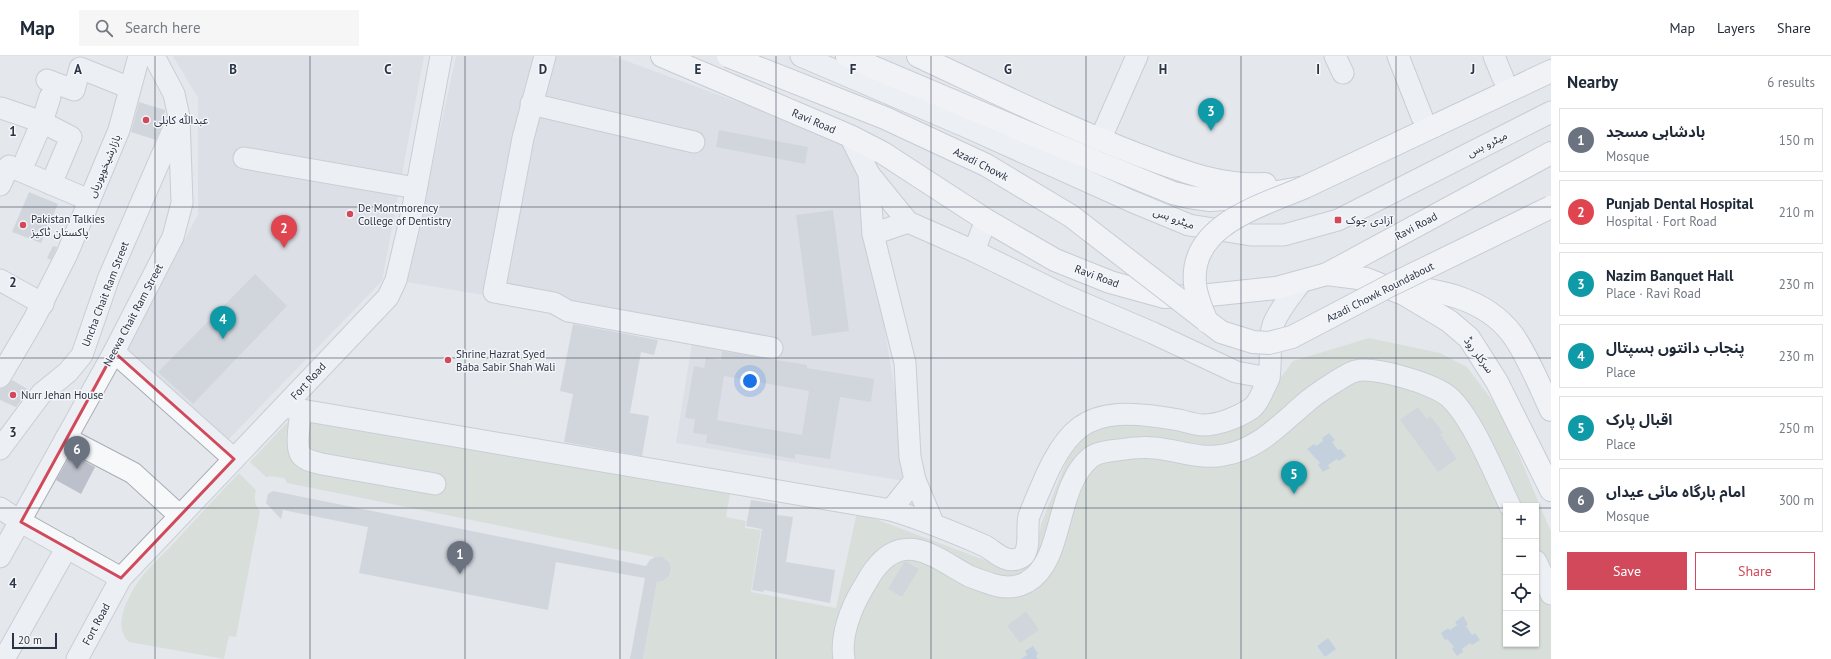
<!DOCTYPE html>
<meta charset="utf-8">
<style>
body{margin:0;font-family:"PT Sans","Noto Sans Arabic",sans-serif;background:#f6f6f7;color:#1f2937}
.controls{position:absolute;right:12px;bottom:12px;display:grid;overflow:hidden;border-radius:0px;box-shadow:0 1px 3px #0004}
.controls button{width:36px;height:36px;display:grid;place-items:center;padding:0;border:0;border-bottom:1px solid #e0e1e3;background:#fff;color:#1f2937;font:20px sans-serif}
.scale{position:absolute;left:12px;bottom:10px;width:45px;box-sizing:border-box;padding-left:4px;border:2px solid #2b3445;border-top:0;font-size:11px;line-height:14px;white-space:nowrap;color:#2b3445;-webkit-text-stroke:3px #f4f6f9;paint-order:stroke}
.you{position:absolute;left:750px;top:325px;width:14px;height:14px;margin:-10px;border:3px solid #fff;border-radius:50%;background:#1a73e8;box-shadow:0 0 0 6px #1a73e833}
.badge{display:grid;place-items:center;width:26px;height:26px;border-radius:50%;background:#d1495b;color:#fff;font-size:13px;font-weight:700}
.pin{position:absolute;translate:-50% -33px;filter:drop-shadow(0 1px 2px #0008)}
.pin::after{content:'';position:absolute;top:21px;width:14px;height:12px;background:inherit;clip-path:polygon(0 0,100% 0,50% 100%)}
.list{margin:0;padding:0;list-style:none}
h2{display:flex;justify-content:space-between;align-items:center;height:52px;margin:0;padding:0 16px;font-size:17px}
h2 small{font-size:13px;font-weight:400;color:#747a83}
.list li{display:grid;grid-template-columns:26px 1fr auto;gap:12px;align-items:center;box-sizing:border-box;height:64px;margin:0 8px 8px;padding:0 8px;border:1px solid #e0e1e3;border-radius:0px}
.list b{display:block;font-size:15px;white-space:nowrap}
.list p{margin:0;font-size:13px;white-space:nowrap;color:#747a83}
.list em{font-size:13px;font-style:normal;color:#747a83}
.actions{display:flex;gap:8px;padding:12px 16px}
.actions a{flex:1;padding:9px 0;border:1px solid #d1495b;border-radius:0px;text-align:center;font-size:14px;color:#d1495b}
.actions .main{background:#d1495b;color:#fff}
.icon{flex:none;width:22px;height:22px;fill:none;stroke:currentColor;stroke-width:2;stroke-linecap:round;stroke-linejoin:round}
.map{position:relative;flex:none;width:1551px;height:603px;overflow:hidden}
header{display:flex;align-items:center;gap:24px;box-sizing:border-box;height:56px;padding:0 20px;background:#fff;border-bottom:1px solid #e0e1e3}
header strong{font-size:19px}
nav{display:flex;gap:22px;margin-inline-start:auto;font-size:14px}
.search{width:280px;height:36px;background:#f6f6f7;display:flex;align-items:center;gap:10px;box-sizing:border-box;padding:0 14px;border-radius:0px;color:#747a83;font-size:15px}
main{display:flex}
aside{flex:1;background:#fff}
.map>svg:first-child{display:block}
</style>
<header>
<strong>Map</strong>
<div class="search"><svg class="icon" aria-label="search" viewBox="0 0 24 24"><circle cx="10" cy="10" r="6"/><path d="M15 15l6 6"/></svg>Search here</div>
<nav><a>Map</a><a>Layers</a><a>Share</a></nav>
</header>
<main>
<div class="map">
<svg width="1551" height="603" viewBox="0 0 1551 603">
<rect width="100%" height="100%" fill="#e4e7ec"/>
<!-- built -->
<g fill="#d2d6de">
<path d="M173,0h251l-42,225 -158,163 -102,-92 76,-137v-117z"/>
<path d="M456,0h157l241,89 56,337 -234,-39 18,-112 -287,-49z"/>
</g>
<!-- green -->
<g fill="#c9d6c5" fill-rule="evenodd">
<path d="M1369,282l71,15 27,14 34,45 50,120v127h-908l14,-77c19,-3 18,-25 -2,-25l-368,-74 -3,-5 -15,-2 -2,2 -17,-16 42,-45 438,77 -4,23 20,4 -1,7 16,2 -10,62 85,16 21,-96 154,58 16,-5 10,-15 4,-26 28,-69 18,-23 30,-9 100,12 28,-10 48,-64zM1506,450h30v138h-30z"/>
<path d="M239,417l17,17c-2,7 -2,15 4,21l-24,126 -7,-1 -5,23 -95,-17c-18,-16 0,-47 11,-63 9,-12 21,-23 32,-34 22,-24 44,-48 67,-72z"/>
</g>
<!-- water -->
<g fill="#9fb4cc">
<path d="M1329,377l6,7 -3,2 6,8 3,-1 5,7 -7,5 -2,-2 -9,6 2,3 -7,4 -5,-7 2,-2 -13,-14 7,-5 2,2 7,-5 -1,-3z"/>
<path d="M1463,560l5,8 -2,2 6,9 3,-2 5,7 -8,5 -2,-2 -8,6 1,3 -6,4 -5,-7 2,-2 -7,-8 -2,1 -4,-7 7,-5 2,2 7,-5 -2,-3z"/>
<path d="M1328,582l8,11 -11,8 -8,-11z"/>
<path d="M1033,590l5,8 -2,2 2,3h-17l6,-4 -2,-4z"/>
</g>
<!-- building -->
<g fill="#bbc0ca" fill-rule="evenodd">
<path d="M139,46l26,8 -2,13 -7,17 -25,-8z"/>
<path d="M719,74l89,17 -3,17 -89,-17z"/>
<path d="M29,136l29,12 -17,39 -29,-11z"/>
<path d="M833,154l16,121 -37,5 -16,-121z"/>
<path d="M53,190l4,1 -6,13 -4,-2z"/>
<path d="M255,218l32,32 -94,98 -35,-32z"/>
<path d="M573,268l85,16 -4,15 -13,-3 -11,61 19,3 -7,40 -78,-14 9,-48 -13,-3z"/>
<path d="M722,295l85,14v3l67,11 -3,23 -31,-5 -10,62 -35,-5v5l-89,-16 1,-8 -14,-2 2,-14 -10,-1 9,-52 10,2 2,-11 15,3zM724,320l85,15 -7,44 -85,-15z"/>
<path d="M12,324l17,10 -13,17 -16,-7v-11l6,-2z"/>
<path d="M1418,351l9,12 3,-3 3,3 10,14 -3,1 17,25 -19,13 -38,-52z"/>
<path d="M71,398l24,13 -14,27 -25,-14z"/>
<path d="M273,435l373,75 4,-6 5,-3h7l7,5 2,7 -2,7 -6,5 -6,1 -14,77h-13l15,-81 -89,-16 -8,48 -189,-37 9,-46 -85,-17 -2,9 -15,-16 2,-9z"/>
<path d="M751,444l27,4 -1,11 16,2 -7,45 49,8 -5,33 -66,-13 -1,2 -11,-2 10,-61 -16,-3z"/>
<path d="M904,506h3l12,7 -17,28 -14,-8z"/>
<path d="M1026,555l13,19 -19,13 -13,-17z"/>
</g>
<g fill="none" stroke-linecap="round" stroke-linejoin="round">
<!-- minor casing -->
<g stroke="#a9aeb7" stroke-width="23">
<g id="minor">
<path d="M545,0l-22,82 -29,154 60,11 14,8 204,37"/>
<path d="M801,0l166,71 164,74 58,24 62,10h33l54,-15 213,-108"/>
<path d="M1335,0l8,17"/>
<path d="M1398,0l24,61"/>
<path d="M1494,0l9,22"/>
<path d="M47,24l27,10 6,-22 50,20"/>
<path d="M531,48l163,38"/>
<path d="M1,52l41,14 29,15 -20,47"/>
<path d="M850,80l19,38 39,48 66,29 90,44 89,38 83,39 33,6"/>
<path d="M1100,84l37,-84"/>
<path d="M244,102l172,30"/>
<path d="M26,103l16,-37 8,-25"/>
<path d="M869,118l4,60 32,129 5,94 5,23 18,43"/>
<path d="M0,129l9,-19 80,34"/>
<path d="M873,178l35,-12"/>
<path d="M974,195l12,-31"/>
<path d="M0,224l43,24"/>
<path d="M114,296l120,107"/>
<path d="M0,321l34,-58 33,-65 52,-124 20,-74"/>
<path d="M284,351l607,103c33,10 62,22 92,35 9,4 15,12 24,14 5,2 14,0 17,-4 7,-11 2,-27 5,-39 36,-89 49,-115 150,-96 8,2 17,5 24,5 16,0 36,-8 49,-17 5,-4 7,-9 10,-15 2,-5 6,-11 7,-16 3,-17 -1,-36 4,-52 6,-16 18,-29 28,-43"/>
<path d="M301,354c-1,11 -6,37 0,45 5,6 14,7 21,9l113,20"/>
<path d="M66,382l67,35 47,43"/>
<path d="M0,393l41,-55 27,-22 14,-17 27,-78 67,-154"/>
<path d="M0,452l21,14 100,56"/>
<path d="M891,454l24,-30"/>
<path d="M0,501l114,-205 59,-115 9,-34 -3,-86 -5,-23 -20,-38"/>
<path d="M1536,505l15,33"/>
<path d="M4,603l63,-112"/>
<path d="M77,603l44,-81 267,-281 8,-17 16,-68 29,-156"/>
<path d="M844,603c-4,-23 7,-51 19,-71 4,-6 7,-13 12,-19 30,-40 62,-10 94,7 7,3 14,5 22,8 12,4 24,5 36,-2 38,-21 27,-95 64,-125 7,-5 18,-6 27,-7 12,-2 25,-3 37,-2 22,2 47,12 69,7 36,-6 58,-33 85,-55 7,-6 38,-27 47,-29 18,-5 79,13 93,26 23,20 47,80 61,109"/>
</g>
</g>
<!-- major casing -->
<g stroke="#a3abb8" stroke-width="24">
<g id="major">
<path d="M662,0l188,80 33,17 103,67 69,40 55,22 54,15 36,-1 76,-8 51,-14 224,-121"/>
<path d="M847,0l255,108 71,29 16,4 21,3 40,-3 55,-10 246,-116"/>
<path d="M918,0c73,34 146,70 221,99 41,15 81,32 126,29"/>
<path d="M1327,218l39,5 38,15 45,27 20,17 28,44 54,108"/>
<path d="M1394,229c43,5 90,12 118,49 15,20 28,53 39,76"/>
</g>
</g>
<!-- minor -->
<use href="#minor" stroke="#f7f8fa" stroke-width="21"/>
<!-- major -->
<use href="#major" stroke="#fff" stroke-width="22"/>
<!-- major-bridge casing -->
<g stroke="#a3abb8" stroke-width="24" stroke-linecap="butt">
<g id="major-bridge">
<path d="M728,0l157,62 101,47 85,51 150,116 32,10 16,1 23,-6 99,-52 160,-78"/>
<path d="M1207,266c-5,-13 -11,-25 -12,-38 -6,-60 67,-78 110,-97"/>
</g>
</g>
<!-- major-bridge -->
<use href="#major-bridge" stroke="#fff" stroke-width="22"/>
</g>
<!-- marked area -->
<path d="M0 0H1551V603H0ZM114,296l120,107 -113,119 -100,-56z" fill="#e4e7ec" fill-opacity=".55" fill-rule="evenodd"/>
<path fill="none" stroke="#d1495b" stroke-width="3" stroke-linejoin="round" d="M114,296l120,107 -113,119 -100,-56z"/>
<!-- grid -->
<path fill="none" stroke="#2b3445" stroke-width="1" stroke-opacity="0.55" d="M155,0v603M310,0v603M465,0v603M620,0v603M776,0v603M931,0v603M1086,0v603M1241,0v603M1396,0v603M0,151h1551M0,302h1551M0,452h1506M1536,452h15"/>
<!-- markers -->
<g fill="#d1495b" stroke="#f4f6f9" stroke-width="1.5">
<circle cx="146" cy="64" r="4"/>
<circle cx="350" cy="158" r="4"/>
<rect x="1334" y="160" width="8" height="8" rx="2"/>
<circle cx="23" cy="169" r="4"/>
<circle cx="448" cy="304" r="4"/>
<circle cx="13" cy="339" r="4"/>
</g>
<g text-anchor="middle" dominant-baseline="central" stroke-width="3" stroke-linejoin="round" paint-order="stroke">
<!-- poi labels -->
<g font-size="11" fill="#2b3445" stroke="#f4f6f9" text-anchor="start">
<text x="154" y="64">عبدﷲ کابلی</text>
<text x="358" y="152">De Montmorency<tspan x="358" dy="13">College of Dentistry</tspan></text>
<text x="31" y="163">Pakistan Talkies<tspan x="31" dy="13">پاکستان ٹاکیز</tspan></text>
<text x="1346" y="164">آزادی چوک</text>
<text x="456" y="298">Shrine Hazrat Syed<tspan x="456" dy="13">Baba Sabir Shah Wali</tspan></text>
<text x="21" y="339">Nurr Jehan House</text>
</g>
<!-- street labels -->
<g font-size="11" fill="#2b3445" stroke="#f4f6f9">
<text transform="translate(814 65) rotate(23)">Ravi Road</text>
<text transform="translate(1487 88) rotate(-27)">میٹرو بس</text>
<text transform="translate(981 108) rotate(27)">Azadi Chowk</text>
<text transform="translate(104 110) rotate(-67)">بازارشیخوپوریاں</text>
<text transform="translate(1174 162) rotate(20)">میٹرو بس</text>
<text transform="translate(1416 170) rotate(-28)">Ravi Road</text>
<text transform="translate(1097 220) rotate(20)">Ravi Road</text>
<text transform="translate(1380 236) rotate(-27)">Azadi Chowk Roundabout</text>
<text transform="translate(105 238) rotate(-69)">Uncha Chait Ram Street</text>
<text transform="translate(133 259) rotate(-62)">Neewa Chait Ram Street</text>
<text transform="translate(1479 299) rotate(54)">سرکلر روڈ</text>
<text transform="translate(308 325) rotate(-47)">Fort Road</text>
<text transform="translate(96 568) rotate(-62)">Fort Road</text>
</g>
</g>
<g font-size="13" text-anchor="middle" font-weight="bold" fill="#2b3445" stroke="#f4f6f9" stroke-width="3" stroke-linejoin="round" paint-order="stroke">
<text x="78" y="18">A</text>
<text x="233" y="18">B</text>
<text x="388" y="18">C</text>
<text x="543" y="18">D</text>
<text x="698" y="18">E</text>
<text x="853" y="18">F</text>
<text x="1008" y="18">G</text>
<text x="1163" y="18">H</text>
<text x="1318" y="18">I</text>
<text x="1473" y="18">J</text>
<text x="13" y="80">1</text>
<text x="13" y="231">2</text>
<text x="13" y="381">3</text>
<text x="13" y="532">4</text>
</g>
</svg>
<div class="controls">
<button>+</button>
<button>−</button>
<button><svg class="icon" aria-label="locate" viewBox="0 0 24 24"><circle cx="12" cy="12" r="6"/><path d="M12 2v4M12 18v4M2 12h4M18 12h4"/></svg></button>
<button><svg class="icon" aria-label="layers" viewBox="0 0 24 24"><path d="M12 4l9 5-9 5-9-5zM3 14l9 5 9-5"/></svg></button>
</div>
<div class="scale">20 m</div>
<div class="you"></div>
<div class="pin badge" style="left:460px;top:518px;background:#6b7280">1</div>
<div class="pin badge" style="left:284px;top:192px;background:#e0444e">2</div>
<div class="pin badge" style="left:1211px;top:75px;background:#0f9aa8">3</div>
<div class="pin badge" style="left:223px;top:283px;background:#0f9aa8">4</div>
<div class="pin badge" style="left:1294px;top:438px;background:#0f9aa8">5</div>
<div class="pin badge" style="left:77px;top:413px;background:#6b7280">6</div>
</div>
<aside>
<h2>Nearby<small>6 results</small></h2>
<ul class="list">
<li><span class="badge" style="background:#6b7280">1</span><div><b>بادشاہی مسجد</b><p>Mosque</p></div><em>150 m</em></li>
<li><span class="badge" style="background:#e0444e">2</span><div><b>Punjab Dental Hospital</b><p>Hospital · Fort Road</p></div><em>210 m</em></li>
<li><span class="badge" style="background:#0f9aa8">3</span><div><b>Nazim Banquet Hall</b><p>Place · Ravi Road</p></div><em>230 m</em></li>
<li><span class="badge" style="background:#0f9aa8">4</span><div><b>پنجاب دانتوں ہسپتال</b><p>Place</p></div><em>230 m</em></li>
<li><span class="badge" style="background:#0f9aa8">5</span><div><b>اقبال پارک</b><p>Place</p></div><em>250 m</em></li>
<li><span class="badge" style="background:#6b7280">6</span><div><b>امام بارگاہ مائی عیداں</b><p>Mosque</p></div><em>300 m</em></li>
</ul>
<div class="actions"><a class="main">Save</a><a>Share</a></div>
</aside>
</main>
